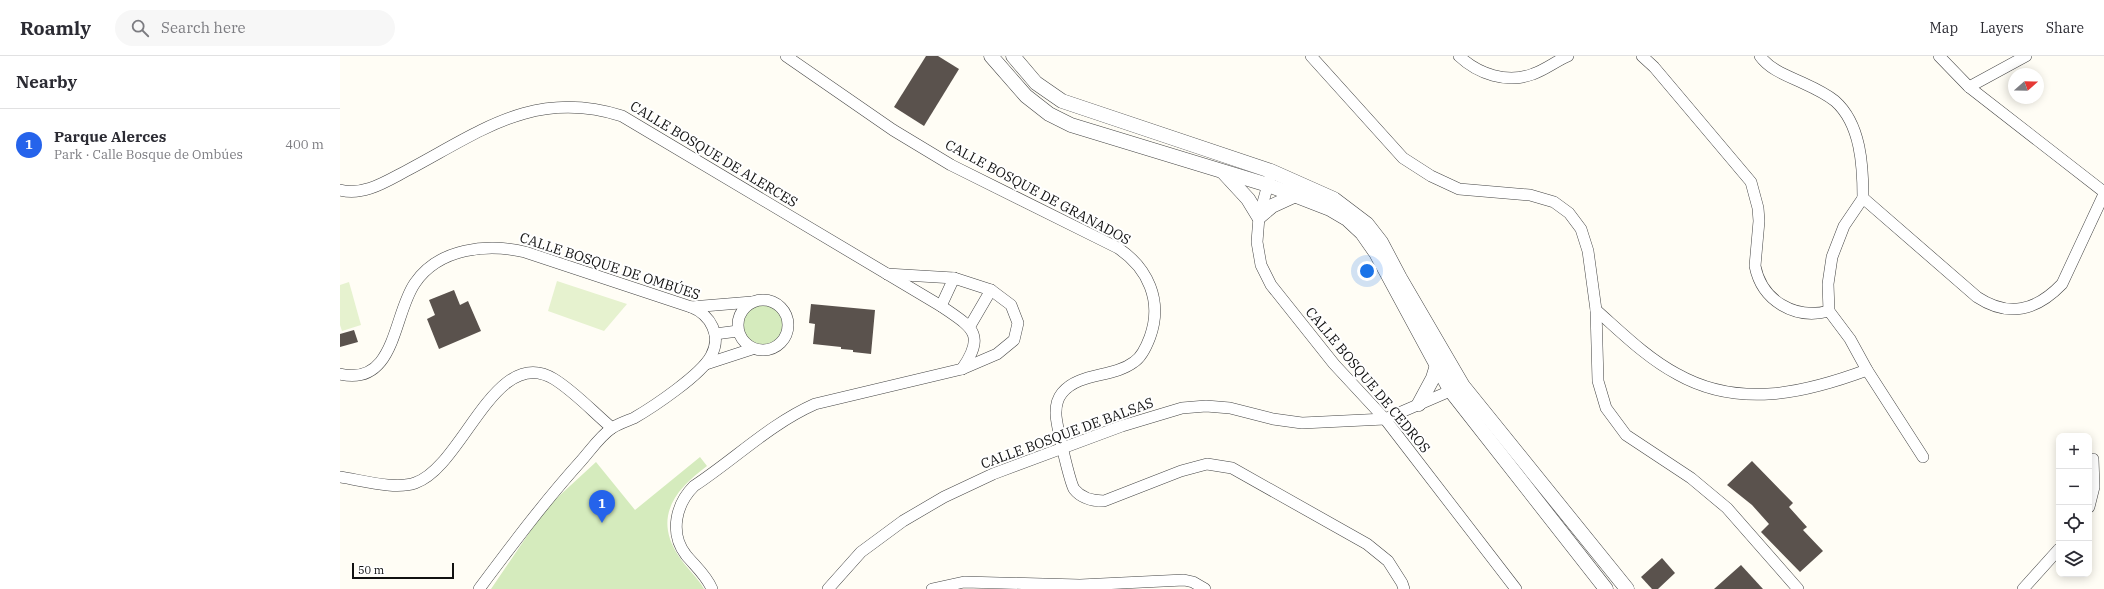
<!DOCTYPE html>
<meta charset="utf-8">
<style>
body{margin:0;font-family:"IBM Plex Serif",serif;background:#f7f7f7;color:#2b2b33}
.controls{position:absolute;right:12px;bottom:12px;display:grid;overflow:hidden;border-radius:8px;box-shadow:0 2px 10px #0003}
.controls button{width:36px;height:36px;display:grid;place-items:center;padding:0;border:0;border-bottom:1px solid #e1e1e2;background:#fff;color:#2b2b33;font:20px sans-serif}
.compass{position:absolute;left:1668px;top:12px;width:36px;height:36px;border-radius:50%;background:#fff;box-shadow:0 2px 10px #0003;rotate:70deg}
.scale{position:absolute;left:12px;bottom:10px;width:102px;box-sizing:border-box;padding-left:4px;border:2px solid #111;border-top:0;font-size:11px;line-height:14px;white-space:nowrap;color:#111;-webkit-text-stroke:3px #fff;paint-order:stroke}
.you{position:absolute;left:1027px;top:215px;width:14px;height:14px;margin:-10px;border:3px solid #fff;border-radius:50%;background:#1a73e8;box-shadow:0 0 0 6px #1a73e833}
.badge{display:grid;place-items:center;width:26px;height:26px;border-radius:50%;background:#2563eb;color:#fff;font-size:13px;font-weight:700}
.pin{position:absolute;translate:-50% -33px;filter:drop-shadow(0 1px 2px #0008)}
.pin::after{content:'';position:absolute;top:21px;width:14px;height:12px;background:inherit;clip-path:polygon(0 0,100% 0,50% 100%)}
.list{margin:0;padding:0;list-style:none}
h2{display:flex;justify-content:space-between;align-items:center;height:52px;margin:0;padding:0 16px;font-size:17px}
h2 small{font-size:13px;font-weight:400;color:#7c7c81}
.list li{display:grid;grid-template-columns:26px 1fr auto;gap:12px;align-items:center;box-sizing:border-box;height:72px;padding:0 16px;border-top:1px solid #e1e1e2}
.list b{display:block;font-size:15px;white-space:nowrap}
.list p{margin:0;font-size:13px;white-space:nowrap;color:#7c7c81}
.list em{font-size:13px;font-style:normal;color:#7c7c81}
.icon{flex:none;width:22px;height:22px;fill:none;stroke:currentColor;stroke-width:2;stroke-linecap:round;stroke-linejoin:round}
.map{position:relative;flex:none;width:1764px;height:533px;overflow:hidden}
header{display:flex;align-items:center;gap:24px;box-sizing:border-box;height:56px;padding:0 20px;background:#fff;border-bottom:1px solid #e1e1e2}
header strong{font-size:19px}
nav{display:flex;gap:22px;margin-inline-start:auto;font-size:14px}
.search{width:280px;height:36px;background:#f7f7f7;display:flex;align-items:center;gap:10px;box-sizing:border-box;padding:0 14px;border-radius:22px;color:#7c7c81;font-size:15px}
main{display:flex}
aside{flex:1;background:#fff}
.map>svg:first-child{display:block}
</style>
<header>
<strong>Roamly</strong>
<div class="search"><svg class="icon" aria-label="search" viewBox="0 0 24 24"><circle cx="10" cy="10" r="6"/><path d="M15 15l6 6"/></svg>Search here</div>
<nav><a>Map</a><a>Layers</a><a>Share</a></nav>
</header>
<main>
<aside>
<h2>Nearby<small></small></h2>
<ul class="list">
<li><span class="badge">1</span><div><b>Parque Alerces</b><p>Park · Calle Bosque de Ombúes</p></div><em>400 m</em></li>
</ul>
</aside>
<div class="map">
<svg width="1764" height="533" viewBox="0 0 1764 533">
<rect width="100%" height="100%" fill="#fffdf5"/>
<!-- green -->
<g fill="#d5ebbd">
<circle cx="423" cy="269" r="21"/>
<path d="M360,401l7,9c-31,23 -54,50 -29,89 7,12 19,21 26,34h-213l55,-81 50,-46 39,48z"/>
</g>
<!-- pitch -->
<g fill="#e6f2cf">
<path d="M217,225l70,23 -23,27 -56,-20z"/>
<path d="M9,226l12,43 -19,6 -2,-6v-40z"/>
</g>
<!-- building -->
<g fill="#5a524d">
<path d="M586,0h12l21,13 -35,57 -30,-19z"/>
<path d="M114,234l6,15 8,-4 13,30 -42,18 -12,-30 8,-4 -6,-15z"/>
<path d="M471,248l64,6 -4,44 -18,-2v-2l-12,-1v-2l-28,-3 2,-20 -6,-1z"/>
<path d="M14,274l4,12 -18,5v-13z"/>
<path d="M1412,405l41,42 -4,4 18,20 -4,3 20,21 -23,21 -39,-40 8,-8 -17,-19 -25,-20z"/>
<path d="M1322,502l13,15 -17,16h-6l-11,-12z"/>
<path d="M1401,509l22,24h-49z"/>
</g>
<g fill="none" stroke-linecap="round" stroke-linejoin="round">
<!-- minor casing -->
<g stroke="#444" stroke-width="12">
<g id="minor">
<path d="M446,0l107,74 58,35 167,83c30,20 45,53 32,89 -3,8 -8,20 -16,25 -21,16 -55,10 -72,31 -4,5 -6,12 -6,19 -1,9 14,70 18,77 7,9 19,12 30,12l77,-30 26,-7 25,4 135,76 21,17 14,22 2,6"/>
<path d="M971,0l92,102 28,18 28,13 71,6 24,7 15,11 12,16 7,22 8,59 2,71 8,27 20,27 65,43 36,30 71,81"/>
<path d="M1119,0c19,18 48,28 74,18 12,-4 23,-13 35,-18"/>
<path d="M1302,0l12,11 97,115 7,26 1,13 -4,45c7,35 40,54 74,45"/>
<path d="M1420,0c10,14 28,20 43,27 11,5 22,10 32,18 26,23 28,65 28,97l114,99c32,21 59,14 85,-13l42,-90"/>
<path d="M1599,0l30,31 135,105"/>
<path d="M1629,31l57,-31"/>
<path d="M930,121l-11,40 -2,25 4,23 10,20 63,79 51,55 131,170"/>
<path d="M0,134c24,6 45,-8 66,-19 74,-39 128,-83 216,-55l319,190c30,21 46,27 21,63"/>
<path d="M1523,142l-19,28 -12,31 -4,27 1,27 21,28 17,31 56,87"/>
<circle cx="423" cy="269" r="25"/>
<path d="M601,250l13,-28"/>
<path d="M351,251l61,-5"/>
<path d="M1256,254c26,23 51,48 81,64 62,35 128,19 190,-4"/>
<path d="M630,270l21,-36"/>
<path d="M375,278l23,-3"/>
<path d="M366,308l46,-15"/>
<path d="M0,318c56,13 53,-60 75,-91 24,-35 72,-40 110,-31l166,55c20,8 31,29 20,49 -10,19 -58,51 -77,62 -7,3 -16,6 -22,10 -12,8 -22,23 -31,33 -37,41 -69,84 -102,128"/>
<path d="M0,421c21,3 55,13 75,6 48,-16 80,-140 139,-104 21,13 39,33 58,49"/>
<path d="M1749,451l5,-20 -1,-28"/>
<path d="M372,533c-6,-14 -16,-22 -26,-34 -17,-22 -10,-51 8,-69 41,-27 76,-62 121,-82l147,-35 35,-15 17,-14 4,-17 -7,-18 -20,-15 -37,-12 -67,-4"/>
<path d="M488,533l33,-37 42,-31 41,-24 49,-23 129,-48 60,-18 24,-2 24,2 43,11 29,4 83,-4 72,-31"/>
<path d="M592,533l32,-7 116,3 104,-5 9,2 12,7"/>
<path d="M1683,533l36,-40"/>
</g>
</g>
<!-- tertiary casing -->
<g stroke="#444" stroke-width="15">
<g id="tertiary">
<path d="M651,0l35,40 23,18 22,11 197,60 62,24 17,10 15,14 14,20 74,137 156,199"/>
<path d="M673,0l23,27 26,18 209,70 63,28 33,25 14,18 19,36 63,108 164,203"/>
<path d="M884,117l24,26 11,18 13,-11 24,-11"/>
<path d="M1079,348l14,-26 4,-13"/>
</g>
</g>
<!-- minor -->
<use href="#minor" stroke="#fff" stroke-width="11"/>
<!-- tertiary -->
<use href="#tertiary" stroke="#fff" stroke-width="14"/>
</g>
<g text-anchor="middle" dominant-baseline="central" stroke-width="4" stroke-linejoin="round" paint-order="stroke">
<!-- street labels -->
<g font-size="14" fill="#111" stroke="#fff">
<text transform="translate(374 98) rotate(31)">CALLE BOSQUE DE ALERCES</text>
<text transform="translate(698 136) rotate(28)">CALLE BOSQUE DE GRANADOS</text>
<text transform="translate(270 210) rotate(18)">CALLE BOSQUE DE OMBÚES</text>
<text transform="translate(1028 324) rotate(50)">CALLE BOSQUE DE CEDROS</text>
<text transform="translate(727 377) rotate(-20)">CALLE BOSQUE DE BALSAS</text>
</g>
</g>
</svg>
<div class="controls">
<button>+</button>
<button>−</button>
<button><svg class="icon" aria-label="locate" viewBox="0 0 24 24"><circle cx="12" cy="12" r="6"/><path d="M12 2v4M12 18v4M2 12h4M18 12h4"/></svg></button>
<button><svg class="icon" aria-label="layers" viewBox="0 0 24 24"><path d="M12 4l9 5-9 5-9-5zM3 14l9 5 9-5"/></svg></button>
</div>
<svg class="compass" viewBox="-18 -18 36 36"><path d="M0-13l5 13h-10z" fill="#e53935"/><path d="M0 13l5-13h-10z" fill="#7c7c81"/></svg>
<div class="scale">50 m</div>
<div class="you"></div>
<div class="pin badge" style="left:262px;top:467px">1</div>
</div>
</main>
